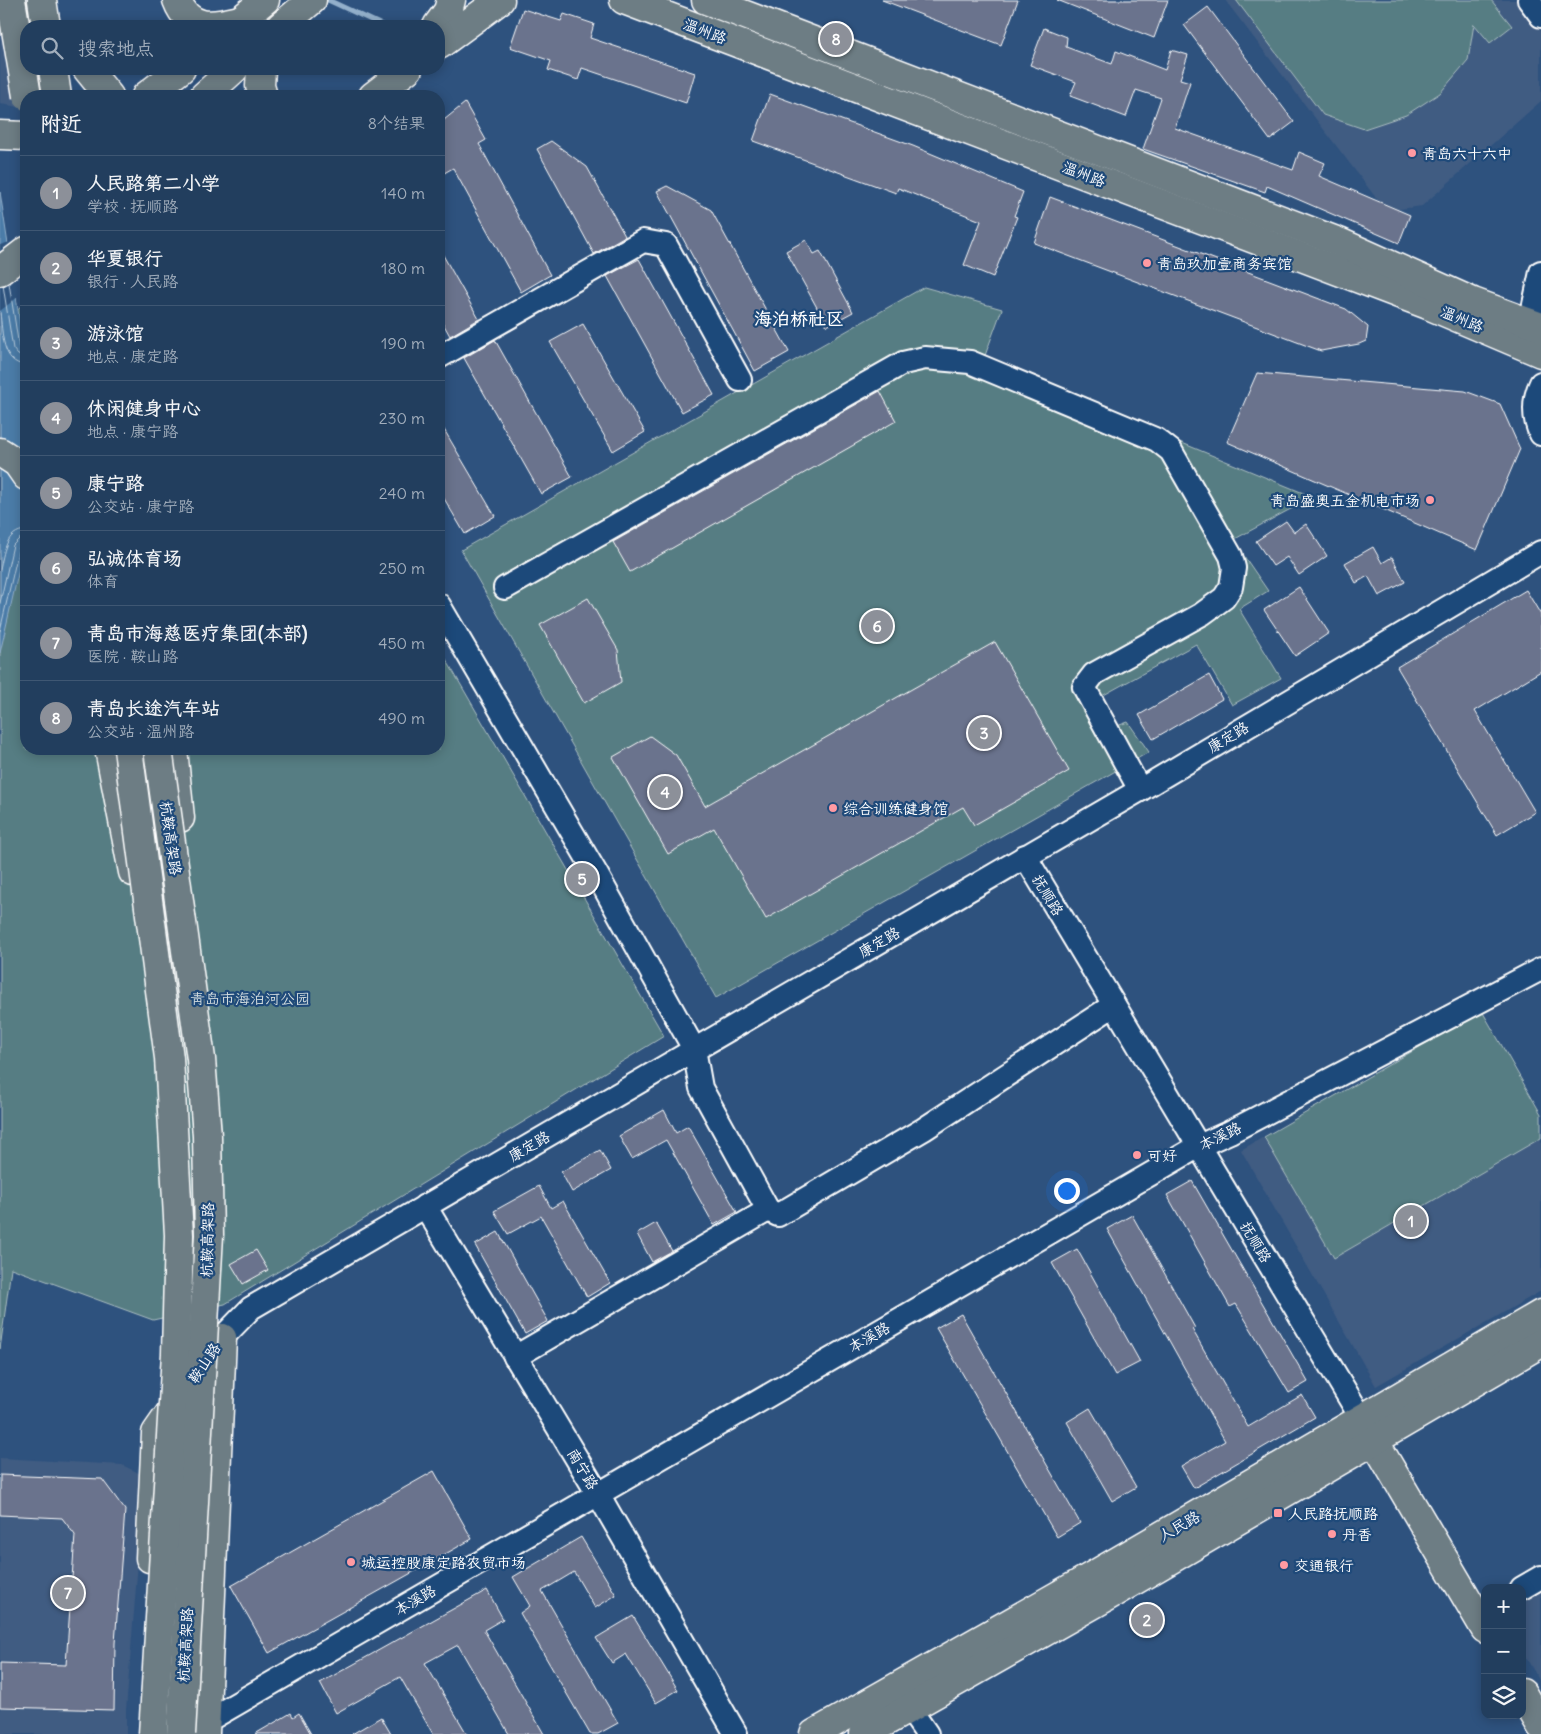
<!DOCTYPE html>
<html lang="zh">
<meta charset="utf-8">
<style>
body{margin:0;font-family:Delius,"LXGW WenKai TC",sans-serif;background:#2a4564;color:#f1f3f6}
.controls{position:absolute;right:15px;bottom:15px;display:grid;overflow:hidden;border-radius:10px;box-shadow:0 2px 12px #0003}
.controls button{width:45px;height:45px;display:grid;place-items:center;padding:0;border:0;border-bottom:1px solid #3f5773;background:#223e5e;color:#f1f3f6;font:25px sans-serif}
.you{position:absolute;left:1066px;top:1190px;width:18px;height:18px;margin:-12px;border:4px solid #fff;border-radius:50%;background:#1a73e8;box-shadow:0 0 0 8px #1a73e833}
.badge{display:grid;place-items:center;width:32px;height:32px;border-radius:50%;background:#8c9099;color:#fff;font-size:16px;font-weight:700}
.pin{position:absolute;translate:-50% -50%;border:2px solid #fff;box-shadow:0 1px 5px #0006}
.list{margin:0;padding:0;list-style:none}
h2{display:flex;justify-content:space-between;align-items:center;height:65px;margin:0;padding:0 20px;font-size:21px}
h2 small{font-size:16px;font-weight:400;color:#a2aebc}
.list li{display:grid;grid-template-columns:32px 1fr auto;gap:15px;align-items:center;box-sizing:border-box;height:75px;padding:0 20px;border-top:1px solid #3f5773}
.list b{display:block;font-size:19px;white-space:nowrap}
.list p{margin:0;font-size:16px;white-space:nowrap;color:#a2aebc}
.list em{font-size:16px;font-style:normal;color:#a2aebc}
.icon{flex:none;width:28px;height:28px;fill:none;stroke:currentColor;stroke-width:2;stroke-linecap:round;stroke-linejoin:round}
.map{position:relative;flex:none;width:1541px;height:1734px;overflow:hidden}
.search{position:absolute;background:#223e5e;box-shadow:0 2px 12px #0003;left:20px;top:20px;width:425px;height:55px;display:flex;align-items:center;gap:12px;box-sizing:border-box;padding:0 18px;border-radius:20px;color:#a2aebc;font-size:19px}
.panel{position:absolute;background:#223e5e;box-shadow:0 2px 12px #0003;left:20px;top:90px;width:425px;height:665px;border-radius:20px}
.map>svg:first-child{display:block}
</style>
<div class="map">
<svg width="1541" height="1734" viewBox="0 0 1541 1734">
<rect width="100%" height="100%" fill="#2e527e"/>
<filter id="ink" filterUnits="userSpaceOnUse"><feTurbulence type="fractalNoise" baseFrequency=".02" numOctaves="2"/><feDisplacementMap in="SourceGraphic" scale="10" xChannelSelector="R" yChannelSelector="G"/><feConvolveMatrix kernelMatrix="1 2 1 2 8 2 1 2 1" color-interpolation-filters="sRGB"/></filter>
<g filter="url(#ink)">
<!-- built -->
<g fill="#405c82">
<path d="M0,0h56l4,26h-34v43h40l4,27h-44v12l-26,-4z"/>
<path d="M1225,0h316v101l-119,105 -36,5z"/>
<path d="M1482,1011l59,103v177l-165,95 -135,-236z"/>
<path d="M0,1458l122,7 23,11 -19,234v24h-126z"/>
<path d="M1541,1590v93l-19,-32v-50z"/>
</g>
<!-- green -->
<g fill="#577d83" stroke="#abbec1">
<path d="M1236,0h255l21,26 -22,17 -16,-19 -6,36 -28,33 -34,22 -42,14 -41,-14z"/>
<path d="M924,287l78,22 -19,52 330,136 -80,43 35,51 -29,18 42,69 -49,27 -36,-61 -94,52 15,30 11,-4 21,30 -433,246 -255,-448z"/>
<path d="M26,301v448h413v-102l225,389 -439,268 -72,16 -142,-52 -11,81v-1023z"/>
<path d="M1482,1011l59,103v24l-207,120 -70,-121z"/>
</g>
<!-- water -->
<path fill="#4b7ca8" stroke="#93b0cb" d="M0,192l26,170v177l-26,114z"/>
<!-- pier -->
<path fill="#2e527e" d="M10,242l9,54 -19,15v-66z"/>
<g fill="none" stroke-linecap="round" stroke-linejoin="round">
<!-- shore -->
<g stroke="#b7cbdc" stroke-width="1">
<path d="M9,283l10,64 7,4"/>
<path d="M3,285l10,64 5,6 8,2"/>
<path d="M0,313c3,19 1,51 26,52"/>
<path d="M0,570c4,-17 5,-39 26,-40"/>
<path d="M0,603l13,-58 6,-6 7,-1"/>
<path d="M0,631l19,-83 7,-4"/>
</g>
<!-- stream -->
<path stroke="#93b0cb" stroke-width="5" d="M328,0l56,26"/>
</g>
<!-- building -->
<g fill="#6b738d" stroke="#fff">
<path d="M882,0h136l-17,45z"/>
<path d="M1057,0h111l-14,38z"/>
<path d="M1208,7l86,115 -24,18 -86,-115z"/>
<path d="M523,9l38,12 3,-7 30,10 -4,14 105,35 -9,30 -104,-35 -4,12 -30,-10 3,-9 -41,-14z"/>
<path d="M1044,28l23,9 -1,10 46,17 4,-13 49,19 6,-20 17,5 -8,24 10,3 -15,46 118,42 6,-18 26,11 -6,13 91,39 -11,28 -132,-57 -2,6 -122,-43 18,-51 -25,-8 -10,27 -56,-21 6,-14 -46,-17z"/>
<path d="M770,94l143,52 110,46 -9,24 3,1 -24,60 -29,-12 17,-44 -83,-33 -2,5 -143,-52z"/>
<path d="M465,103l21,37 -7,4 71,131 -29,17 -68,-124 -14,8v-52z"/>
<path d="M551,141l36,26 38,69 -31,18 -57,-105z"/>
<path d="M667,186l44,24 78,142 -34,19 -98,-180z"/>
<path d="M1050,197l296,112 22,18 -2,14 -7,3 -38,7 -287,-108z"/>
<path d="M806,240l8,14 6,-3 33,61 -26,14 -41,-75z"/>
<path d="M439,248l40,71 -29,17 -11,-20z"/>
<path d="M639,259l75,136 -32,17 -75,-136z"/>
<path d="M583,324l62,108 -32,19 -63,-109z"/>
<path d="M495,340l77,137 -31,17 -77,-136z"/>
<path d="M1257,373l208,18 35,13 20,45 -43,101 -250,-108z"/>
<path d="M880,391l16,30 -266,151 -17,-30z"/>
<path d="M439,421l56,95 -30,18 -26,-44z"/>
<path d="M1286,521l8,11 12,-8 21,32 -28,19 -12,-18 -14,9 -17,-25z"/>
<path d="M1373,547l9,16 10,-6 13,25 -26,14 -11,-20 -12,7 -11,-20z"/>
<path d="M1299,587l30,46 -34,23 -31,-46z"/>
<path d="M1526,590l15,25v56l-66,40 60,101 -38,23 -100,-168z"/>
<path d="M588,598l30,52 3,32 -37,21 -44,-78z"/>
<path d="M995,642l74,129 -95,54 -11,-18 -197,112 -52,-91 -46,26 -55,-97 37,-21 26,19 29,51z"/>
<path d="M1209,675l13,24 -69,40 -14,-24z"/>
<path d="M664,1110l12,23 12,-7 49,86 -23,13 -48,-85 -34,19 -13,-23z"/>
<path d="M600,1150l11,20 -39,22 -11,-20z"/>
<path d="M1192,1181l116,201 -19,11 -53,-89 -6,3 -63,-112z"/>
<path d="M539,1186l12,22 12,-7 47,82 -23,14 -46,-81 -33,18 -14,-23z"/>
<path d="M1132,1215l63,113 -3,1 56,98 54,-32 13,22 -121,71 -13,-22 44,-25 -118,-212z"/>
<path d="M656,1223l16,28 -20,11 -15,-28z"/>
<path d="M498,1232l50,89 -23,13 -50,-89z"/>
<path d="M1077,1249l63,113 -25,13 -63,-112z"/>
<path d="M256,1250l12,20 -25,14 -12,-20z"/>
<path d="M961,1314l119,209 -23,14 -121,-209z"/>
<path d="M1090,1408l46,79 -24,14 -45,-79z"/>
<path d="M434,1471l38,68 -203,114 -38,-67z"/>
<path d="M0,1475l102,4 23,31 -10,133 -1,67 -114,-3v-44l66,2 9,-130 -13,-17 -62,-3z"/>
<path d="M581,1537l35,58 -21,13 -21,-36 -32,19 76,132 -20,11h-8l-70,-121 10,-7 -17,-29z"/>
<path d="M487,1590l16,29 -19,11 60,104h-35l-51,-89 -33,18 42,71h-34l-33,-57 -64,36 -16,-30z"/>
<path d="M633,1616l45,74 -22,13 -30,-49 -14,9 -16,-25z"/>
<path d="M291,1713l2,4 6,-4 12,21h-56z"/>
<path d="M381,1717l10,17h-39z"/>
</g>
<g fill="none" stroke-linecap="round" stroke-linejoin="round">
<!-- minor casing -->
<g stroke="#fff" stroke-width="26">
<g id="minor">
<path d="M1529,0l12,16"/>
<path d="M1530,323l11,-51"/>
<path d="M439,357l204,-116 23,4 74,135"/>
<path d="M1541,383c-8,16 -8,36 0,51"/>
<path d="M505,588l398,-225 22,-5 45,4 187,78 14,11 60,105 3,12 -3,19 -7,11 -22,16 -108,60 -10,13 56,103"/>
<path d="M439,605l157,268 98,176 7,39 67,122 -253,147"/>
<path d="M1025,856l337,563"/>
<path d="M425,1206l173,288 138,240"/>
<path d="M768,1210l10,5 146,-86 190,-124"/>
<path d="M222,1338l29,-30 889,-518 401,-238"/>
<path d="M1522,1588l19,-11"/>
<path d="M909,1708l18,26"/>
<path d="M205,1722l994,-576 31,-14 311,-163"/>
</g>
</g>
<!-- major casing -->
<g stroke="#fff" stroke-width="31">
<g id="major">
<path d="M177,0c12,32 37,26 63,20"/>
<path d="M624,0l804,305 113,48"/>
<path d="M706,0l633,242 134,60 68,25"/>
<path d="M233,26l32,-26"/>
<path d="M281,26l31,-26"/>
<path d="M437,26l11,-15 3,-11"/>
<path d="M439,45l61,-45"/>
<path d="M261,69l-1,17 3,10"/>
<path d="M146,96l35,-27"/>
<path d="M204,96l30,-27"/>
<path d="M373,96l35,-27"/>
<path d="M0,135l26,1"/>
<path d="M0,271l26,-20"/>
<path d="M1365,1425l120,204"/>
<path d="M150,1558l6,-125 66,-95"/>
<path d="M1522,1693l19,33"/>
<path d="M205,1734l17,-396"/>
<path d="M814,1734l273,-155 454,-265"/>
<path d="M864,1734l244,-138 433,-253"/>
</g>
</g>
<!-- highway casing -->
<g stroke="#fff" stroke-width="31">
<g id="highway">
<path d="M42,0l4,26"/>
<path d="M53,69l4,27"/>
<path d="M87,69l22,27"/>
<path d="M0,452l17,11 9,13"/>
<path d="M109,749l24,123"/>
<path d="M173,749l7,69"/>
</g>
</g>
<!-- minor -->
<use href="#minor" stroke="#1f4a7a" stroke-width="22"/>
<!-- major -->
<use href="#major" stroke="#6d7d84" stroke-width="28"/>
<!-- highway -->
<use href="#highway" stroke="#6d7d84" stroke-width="28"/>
<!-- highway-bridge casing -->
<g stroke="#fff" stroke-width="31" stroke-linecap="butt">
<g id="highway-bridge">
<path d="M11,0l16,96"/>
<path d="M128,749l41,309 10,177 -3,118 -23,381"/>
<path d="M158,749l43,310 6,77 2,99 -28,499"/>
</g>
</g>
<!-- highway-bridge -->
<use href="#highway-bridge" stroke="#6d7d84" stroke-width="28"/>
</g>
</g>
<!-- markers -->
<g fill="#ff9aa2" stroke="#1f4a7a" stroke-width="2">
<circle cx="1412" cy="153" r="5"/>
<circle cx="1147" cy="263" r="5"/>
<circle cx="1430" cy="500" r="5"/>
<circle cx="833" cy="808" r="5"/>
<circle cx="1137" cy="1155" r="5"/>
<rect x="1273" y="1508" width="10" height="10" rx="2.5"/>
<circle cx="1332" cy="1534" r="5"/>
<circle cx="351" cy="1562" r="5"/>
<circle cx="1284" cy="1565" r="5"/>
</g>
<g text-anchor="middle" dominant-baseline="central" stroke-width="4.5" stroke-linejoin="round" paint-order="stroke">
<!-- street labels -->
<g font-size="15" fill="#fff" stroke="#1f4a7a">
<text transform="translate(705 31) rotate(21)">温州路</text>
<text transform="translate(1084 174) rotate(21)">温州路</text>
<text transform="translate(1462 319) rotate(23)">温州路</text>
<text transform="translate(1228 737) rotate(-31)">康定路</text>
<text transform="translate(171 838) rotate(82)">杭鞍高架路</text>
<text transform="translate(1048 895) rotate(59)">抚顺路</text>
<text transform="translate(879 942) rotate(-30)">康定路</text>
<text transform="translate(1220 1136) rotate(-26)">本溪路</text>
<text transform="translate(529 1146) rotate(-30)">康定路</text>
<text transform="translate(207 1240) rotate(-89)">杭鞍高架路</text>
<text transform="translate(1256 1242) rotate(59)">抚顺路</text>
<text transform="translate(869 1337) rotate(-30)">本溪路</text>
<text transform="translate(204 1363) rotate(-56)">鞍山路</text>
<text transform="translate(583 1469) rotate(59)">南宁路</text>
<text transform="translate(1179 1526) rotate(-30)">人民路</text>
<text transform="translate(415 1600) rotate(-30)">本溪路</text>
<text transform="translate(185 1645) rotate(-87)">杭鞍高架路</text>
</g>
<!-- poi labels -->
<g font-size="15" fill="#fff" stroke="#1f4a7a" text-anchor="start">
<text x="1422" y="153">青岛六十六中</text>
<text x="1157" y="263">青岛玖加壹商务宾馆</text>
<text x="1420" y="500" text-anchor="end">青岛盛奥五金机电市场</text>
<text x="843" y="808">综合训练健身馆</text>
<text x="1147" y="1155">可好</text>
<text x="1288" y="1513">人民路抚顺路</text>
<text x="1342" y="1534">丹香</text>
<text x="361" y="1562">城运控股康定路农贸市场</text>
<text x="1294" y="1565">交通银行</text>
</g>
<!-- park labels -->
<g font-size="15" fill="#d5dee0" stroke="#1f4a7a">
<text x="250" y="998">青岛市海泊河公园</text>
</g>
<!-- quarter labels -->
<g font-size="18" font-weight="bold" fill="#fff" stroke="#1f4a7a">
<text x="799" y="318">海泊桥社区</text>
</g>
</g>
</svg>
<div class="controls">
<button>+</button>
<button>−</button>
<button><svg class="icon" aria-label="layers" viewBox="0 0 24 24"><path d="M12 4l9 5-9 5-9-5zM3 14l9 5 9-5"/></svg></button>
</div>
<div class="you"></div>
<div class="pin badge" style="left:1411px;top:1221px">1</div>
<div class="pin badge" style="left:1147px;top:1620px">2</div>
<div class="pin badge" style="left:984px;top:733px">3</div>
<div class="pin badge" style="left:665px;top:792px">4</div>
<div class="pin badge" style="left:582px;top:879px">5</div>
<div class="pin badge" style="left:877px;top:626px">6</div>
<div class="pin badge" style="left:68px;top:1593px">7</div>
<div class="pin badge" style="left:836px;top:39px">8</div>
<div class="search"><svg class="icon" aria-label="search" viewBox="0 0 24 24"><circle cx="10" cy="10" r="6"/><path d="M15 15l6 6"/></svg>搜索地点</div>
<section class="panel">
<h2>附近<small>8个结果</small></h2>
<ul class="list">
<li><span class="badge">1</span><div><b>人民路第二小学</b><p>学校 · 抚顺路</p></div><em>140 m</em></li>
<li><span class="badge">2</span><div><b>华夏银行</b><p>银行 · 人民路</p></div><em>180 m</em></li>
<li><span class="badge">3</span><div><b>游泳馆</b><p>地点 · 康定路</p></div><em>190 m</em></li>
<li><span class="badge">4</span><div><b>休闲健身中心</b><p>地点 · 康宁路</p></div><em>230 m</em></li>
<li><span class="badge">5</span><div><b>康宁路</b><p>公交站 · 康宁路</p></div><em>240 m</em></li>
<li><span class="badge">6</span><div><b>弘诚体育场</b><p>体育</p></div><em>250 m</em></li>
<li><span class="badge">7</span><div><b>青岛市海慈医疗集团(本部)</b><p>医院 · 鞍山路</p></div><em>450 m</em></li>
<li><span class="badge">8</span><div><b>青岛长途汽车站</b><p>公交站 · 温州路</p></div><em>490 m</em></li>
</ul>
</section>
</div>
